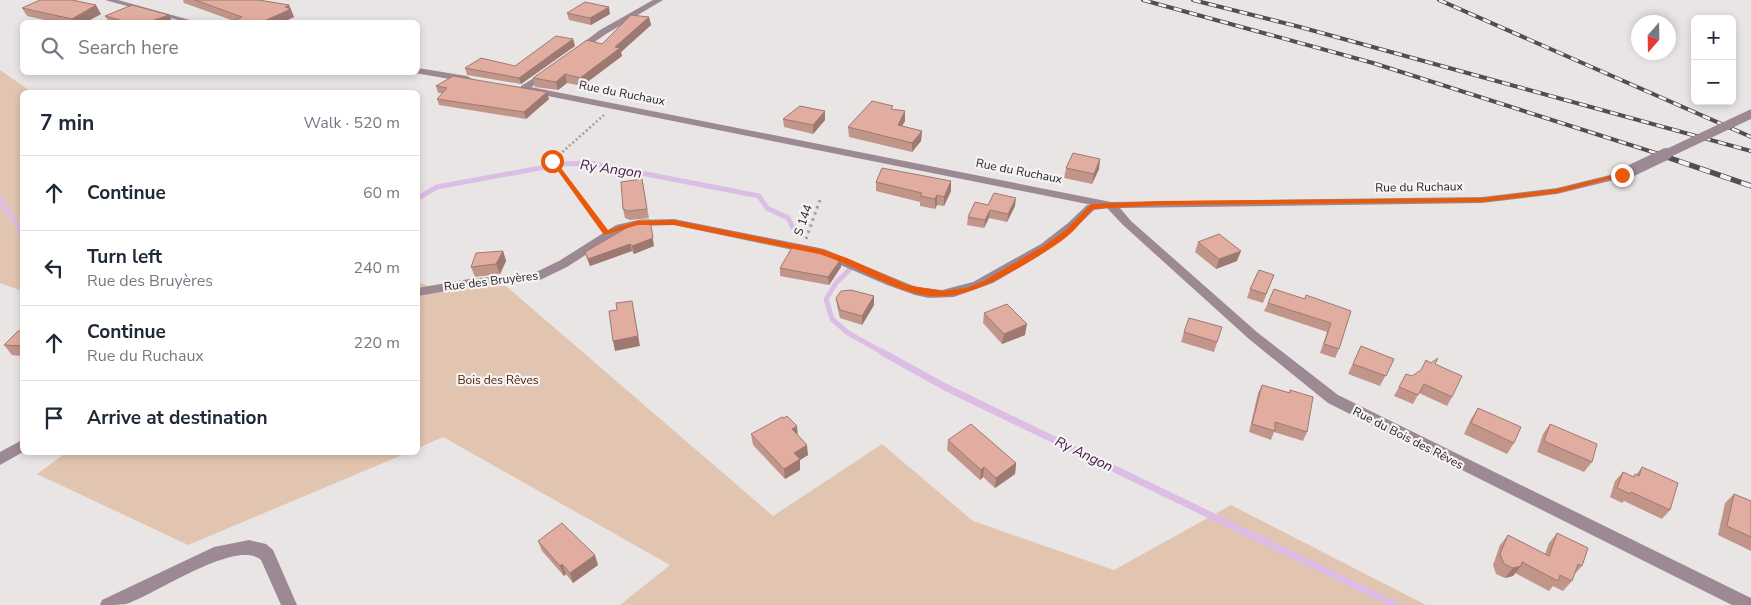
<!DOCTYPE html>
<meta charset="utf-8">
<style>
body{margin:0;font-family:"Nunito Sans",sans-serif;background:#f6f6f7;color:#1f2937}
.controls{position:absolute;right:15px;top:15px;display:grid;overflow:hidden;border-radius:8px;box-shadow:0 2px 8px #0003}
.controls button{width:45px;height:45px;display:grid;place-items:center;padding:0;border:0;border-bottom:1px solid #e0e1e3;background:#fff;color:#1f2937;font:25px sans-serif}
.compass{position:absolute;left:1631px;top:15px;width:45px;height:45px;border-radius:50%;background:#fff;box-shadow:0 2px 8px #0003;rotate:200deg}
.stop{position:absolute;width:15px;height:15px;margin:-11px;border:4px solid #ea580c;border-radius:50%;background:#fff}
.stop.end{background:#ea580c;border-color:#fff;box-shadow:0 1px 5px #0008}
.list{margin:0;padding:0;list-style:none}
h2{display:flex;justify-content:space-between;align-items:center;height:65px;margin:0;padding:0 20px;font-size:21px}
h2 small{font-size:16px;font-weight:400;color:#747a83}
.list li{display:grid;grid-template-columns:32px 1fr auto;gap:15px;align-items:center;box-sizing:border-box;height:75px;padding:0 20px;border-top:1px solid #e0e1e3}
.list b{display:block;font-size:19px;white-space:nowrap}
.list p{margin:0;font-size:16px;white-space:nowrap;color:#747a83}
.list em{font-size:16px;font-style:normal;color:#747a83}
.icon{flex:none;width:28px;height:28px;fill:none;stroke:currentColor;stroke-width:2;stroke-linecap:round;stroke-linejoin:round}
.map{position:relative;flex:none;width:1751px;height:605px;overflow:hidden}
.search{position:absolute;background:#fff;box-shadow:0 2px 8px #0003;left:20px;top:20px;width:400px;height:55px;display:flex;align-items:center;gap:12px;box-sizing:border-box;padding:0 18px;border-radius:8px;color:#747a83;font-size:19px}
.panel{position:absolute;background:#fff;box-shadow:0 2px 8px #0003;left:20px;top:90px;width:400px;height:365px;border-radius:8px}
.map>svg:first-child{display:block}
</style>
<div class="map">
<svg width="1751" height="605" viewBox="0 0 1751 605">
<rect width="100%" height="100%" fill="#eae5e5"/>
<!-- green -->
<g fill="#e2c5b0">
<path d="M0,70l32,22h-10v199l-22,-8z"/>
<path d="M418,282l13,5 75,-1 267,230 109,-72 91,77 141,49 117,-65 195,100h-806l50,-40 -227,-128 -25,11z"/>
<path d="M67,452h340v1l-219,92 -151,-71z"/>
</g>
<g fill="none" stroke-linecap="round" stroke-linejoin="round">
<!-- stream-far1 -->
<g stroke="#dcbde5" stroke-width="5">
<path d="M418,198l19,-11 125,-23 28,-1 169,33 8,12 21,10 5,10"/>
<path d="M0,199l22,34"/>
<path d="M851,268l-15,15 -10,16 6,20 16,14 36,20"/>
</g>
<!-- stream -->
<path stroke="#dcbde5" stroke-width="7" d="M882,352l63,35 451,218"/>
<!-- path-far1 -->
<path stroke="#a4a0a0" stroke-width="2.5" stroke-dasharray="2 2.5" stroke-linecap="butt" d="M559,155l45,-40"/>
<!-- path -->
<g stroke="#a4a0a0" stroke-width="3" stroke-dasharray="2.5 4" stroke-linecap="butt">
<path d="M561,154l-8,7 47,64"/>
<path d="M806,239l15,-42"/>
</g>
<!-- minor -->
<g fill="#9d8994" fill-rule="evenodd">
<path d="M653,0h10l-57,34 -27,19 -7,-2 28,-21z"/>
<path d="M548,69l5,3 -2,2 -24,16h-6v-4z"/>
<path d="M1111,202l6,3 -2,2 -21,3 -27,26 -28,20 -46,27 -39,14 -25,1 -14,-3 -28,-10 -70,-30 -143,-30 -36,1 -14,4 -57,37 -27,13 -71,7 -51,9v-8l51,-9 65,-6 25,-12 57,-36 22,-5 36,-1 150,30 92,38 26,3 31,-8 68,-38 27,-21 19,-18z"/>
<path d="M22,440l1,12 -23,13v-13z"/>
<path d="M249,540l17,4 7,6 24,55h-16l-20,-45c-25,-22 -106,35 -135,44 -7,1 -18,1 -26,1l2,-5 112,-53z"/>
</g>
<!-- tertiary -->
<g fill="#9d8994" fill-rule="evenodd">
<path d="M105,0h13l79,22h-12z"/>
<path d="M418,68l49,8 5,3 -5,3 -52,-9 3,-1z"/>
<path d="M531,87l580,115 371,-5 75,-9 65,-16 4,1v4l-69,17 -75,9 -362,5 11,13 127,112 80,62 413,203v7h-19l-404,-202 -79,-64 -126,-114 -16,-17 -579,-116v-4z"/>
</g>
<!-- rail-far1 casing -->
<g stroke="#504e4e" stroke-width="4">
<g id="rail-far1">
<path d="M1143,0l230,63 289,92"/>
<path d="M1193,0l107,27 451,124"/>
<path d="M1439,0l312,137"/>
</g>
</g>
<!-- rail casing -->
<g stroke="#504e4e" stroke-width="5.5">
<path id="rail" d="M1658,154l93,32"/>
</g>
<!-- rail-far1 -->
<use href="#rail-far1" stroke="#f7f2f3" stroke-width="2.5" stroke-dasharray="8" stroke-linecap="butt"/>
<!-- rail -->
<use href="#rail" stroke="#f7f2f3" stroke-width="4" stroke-dasharray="11" stroke-linecap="butt"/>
<!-- tertiary-bridge-far1 -->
<path stroke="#9d8994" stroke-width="9" d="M1664,155l87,-41"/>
<!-- tertiary-bridge -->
<path stroke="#9d8994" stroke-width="12" d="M1622,175l44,-21"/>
</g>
<!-- wall -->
<g fill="#c2958a">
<path d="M183,0h76l30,5 5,12 -11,5h-52l3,-1 -50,-18z"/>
<path d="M22,8l79,6 -15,8h-32l-27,-6z"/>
<path d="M567,13l43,1 -19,11 -22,-5z"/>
<path d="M105,16l67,5 -3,1h-60z"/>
<path d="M649,17l2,8 -30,27 1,4 -40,30 -15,-3 -9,7 -23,-3 -2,-9 69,-34z"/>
<path d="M573,39l2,7 -54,38 -54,-9 -2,-7 50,-2z"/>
<path d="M436,86l113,13 -23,20 -87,-14 -2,-6 5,-6h-4z"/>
<path d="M893,109l12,2v10l-3,5 20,5 -1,10 -9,11 -63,-15 -1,-10z"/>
<path d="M783,119l42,1 -12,14 -29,-7z"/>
<path d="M1100,159l-1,10 -7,15 -28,-6 2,-10z"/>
<path d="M642,179l7,39 -19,2 -5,-2 -2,-9z"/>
<path d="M951,181v10l-7,15 -7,-1 -2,4 -15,-3v-4l-44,-11v-9z"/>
<path d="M988,205l27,1 -8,16 -18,-4 -5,10 -17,-3 1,-8z"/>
<path d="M640,220l14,26 -20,8 -2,-3 -42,15 -3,-7 -2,-7z"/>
<path d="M1198,242l39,19 -21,8 -21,-17z"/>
<path d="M503,251l3,10 -6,13 -25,3 -4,-10z"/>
<path d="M841,259v8l-12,18 -49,-9v-8z"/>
<path d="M1274,275l-11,28 -16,-5 3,-9z"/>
<path d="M874,296v9l-12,20 -22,-7 -3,-12 -1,-8z"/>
<path d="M1305,299l46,12 -12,38 -4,9 -15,-5 7,-21 -63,-21 4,-8z"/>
<path d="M984,313l41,22 -23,9 -19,-21z"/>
<path d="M1222,327l-8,25 -33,-10 3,-10z"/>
<path d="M22,331v25l-10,-1 -8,-10z"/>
<path d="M1361,346l33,13 -14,27 -32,-12z"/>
<path d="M1435,364l17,33 -5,9 -28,-13 -6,11 -19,-8 12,-22 6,2z"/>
<path d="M1262,385l27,8 1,-3 17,42 -4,9 -29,-9 -3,8 -22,-8 9,-39z"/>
<path d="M1478,408l36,35 -7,11 -43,-20 7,-15z"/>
<path d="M1550,424l42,38 -8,10 -47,-20 6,-18z"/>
<path d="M751,434l47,1 10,20 -8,5v10l-15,9 -32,-34z"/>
<path d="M948,440l68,23 -1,11 -20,14 -12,-11 -3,3 -33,-30z"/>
<path d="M1642,467l28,43 -8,9 -38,-18 -2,2 -12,-6 5,-16 8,-9 10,5 2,-3 1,1z"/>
<path d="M1734,494l17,7v50l-33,-16 7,-32z"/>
<path d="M1557,533l25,33 -9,10 -1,5 -9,10 -10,-5 -4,5 -34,-18 -2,3 -8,2 -9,-4 -3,-9 7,-20 8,-10 37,19 4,-11z"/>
<path d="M538,541l60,24 -25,18 -7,-9 -2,2 -22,-25z"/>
</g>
<!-- shaded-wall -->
<g fill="#9e7971">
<path d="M96,5l5,9 -15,8h-12l-2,-3z"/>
<path d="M289,5l5,12 -11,5h-21z"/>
<path d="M609,7l1,7 -19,11 -1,-7z"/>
<path d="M169,15l3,6 -3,1h-21z"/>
<path d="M649,17l2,8 -30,27 1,4 -40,30 -2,-8z"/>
<path d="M573,39l2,7 -54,38 -2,-6z"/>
<path d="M565,74l2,9 -9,7 -2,-8z"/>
<path d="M547,92l2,7 -23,20 -2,-7z"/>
<path d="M825,111v9l-12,14v-9z"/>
<path d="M905,111v10l-8,14 1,-10z"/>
<path d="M922,131l-1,10 -9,11v-9z"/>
<path d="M1100,159l-1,10 -7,15 2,-10z"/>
<path d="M951,181v10l-7,15v-9z"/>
<path d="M937,195v10l-2,4v-10z"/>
<path d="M1016,198l-1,8 -8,16 1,-8z"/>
<path d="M990,210l-1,8 -5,10 1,-8z"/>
<path d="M650,220l4,26 -20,8 -2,-8z"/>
<path d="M630,244l2,7 -42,15 -2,-7z"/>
<path d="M503,251l3,10 -6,13 -4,-10z"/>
<path d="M1241,251l-4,10 -21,8 3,-10z"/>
<path d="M841,259v8l-12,18 -1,-8z"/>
<path d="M874,296v9l-12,20v-9z"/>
<path d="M632,301l8,45 -25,5 -2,-10z"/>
<path d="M1027,324l-2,11 -23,9 2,-10z"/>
<path d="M797,426l1,11 -6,-8z"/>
<path d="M807,445l1,10 -8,5v10l-15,9 -1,-10 10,-16z"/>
<path d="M1016,463l-1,11 -20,14 1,-10z"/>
<path d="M984,467l-1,10 -3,3 1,-10z"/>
<path d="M595,555l3,10 -25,18 -3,-10z"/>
<path d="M562,564l4,10 -2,2 -4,-10z"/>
<path d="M1521,566l-8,10 -8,2 8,-10z"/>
</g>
<!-- building -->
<g fill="#e1ada1" stroke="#9e7971">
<path d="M40,0h32l24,5 -24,14 -50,-11z"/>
<path d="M195,0h64l30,5 -4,2 6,2 -29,13h-31l11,-5z"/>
<path d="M585,2l24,5 -19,11 -23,-5z"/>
<path d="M132,5l37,10 -21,7h-21l-22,-6z"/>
<path d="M631,15l18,2 -34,30 5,1 -40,30 -15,-4 -9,8 -23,-4 54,-38 15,4z"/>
<path d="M556,36l17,3 -54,39 -54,-10 16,-10 34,8z"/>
<path d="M453,76l94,16 -23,20 -87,-13 10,-11 -11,-2z"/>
<path d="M872,101l21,5 -2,3 14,2 -7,14 24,6 -10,12 -64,-16z"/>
<path d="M800,106l25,5 -12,14 -30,-6z"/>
<path d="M1073,153l27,6 -6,15 -28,-6z"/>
<path d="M882,168l69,13 -7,16 -7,-2 -2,4 -15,-3 2,-3 -46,-11z"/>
<path d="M642,179l5,30 -19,2 -5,-2 -2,-27z"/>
<path d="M994,193l22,5 -8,16 -18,-4 -5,10 -17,-3 7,-15 13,3z"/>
<path d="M640,220h10l3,18 -21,8 -2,-2 -42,15 -3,-7z"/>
<path d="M1219,234l22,17 -22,8 -21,-17z"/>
<path d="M794,244l22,4 25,11 -13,18 -48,-9z"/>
<path d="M503,251l-7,13 -25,3 5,-14z"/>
<path d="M1259,270l15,5 -8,19 -16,-5z"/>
<path d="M1274,289l31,10 1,-4 45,16 -12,38 -15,-5 7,-21 -63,-20z"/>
<path d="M851,290l23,6 -12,20 -22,-6 -4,-12 5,-7z"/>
<path d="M632,301l6,35 -25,5 -4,-30 8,-1 -1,-7z"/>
<path d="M1007,304l20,20 -23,10 -20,-21z"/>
<path d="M1189,318l33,9 -5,15 -33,-10z"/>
<path d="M18,331h4v15l-18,-1z"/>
<path d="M1361,346l33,13 -8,17 -33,-12z"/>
<path d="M1438,358l-3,6 27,12 -10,21 -28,-13 -6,11 -19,-8 7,-13 6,2 9,-6 5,-10 5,3z"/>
<path d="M1262,385l28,8v-3l23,7 -6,35 -32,-10v9l-23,-7z"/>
<path d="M1478,408l43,19 -7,16 -43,-20z"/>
<path d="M787,416l10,10 -5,3 15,16 -13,8 6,6 -16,10 -33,-35 31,-17 2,1z"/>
<path d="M971,424l45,39 -20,15 -12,-11 -3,3 -33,-30z"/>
<path d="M1550,424l47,20 -5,18 -48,-21z"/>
<path d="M1642,467l36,16 -8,27 -39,-18 -1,2 -13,-6 6,-16 11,5 1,-3 4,2z"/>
<path d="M1734,494l17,7v36l-24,-11z"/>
<path d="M562,523l33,32 -25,18 -8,-9 -2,2 -22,-25z"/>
<path d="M1557,533l31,15 -6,18 -4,-2 -6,17 -12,-6 -2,6 -36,-19 -1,4 -8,2 -9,-4 -4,-10 8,-19 41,21z"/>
</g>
<!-- route -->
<path fill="#ea580c" d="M550,160h5l53,70 30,-9 36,-1 149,30 24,8 60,27 36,6 23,-3 18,-7 61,-36 21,-15 25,-26 69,-3 322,-3 75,-9 65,-16 3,2 -68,18 -75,9 -322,3 -67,4c-8,8 -15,18 -23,25 -15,13 -32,22 -48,32 -34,19 -67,38 -108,27 -33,-9 -62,-29 -95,-39l-145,-29h-36l-34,10z"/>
<g text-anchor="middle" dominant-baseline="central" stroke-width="4.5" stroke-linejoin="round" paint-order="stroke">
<!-- street labels -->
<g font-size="12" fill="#201e1e" stroke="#f7f2f3">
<text transform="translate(622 93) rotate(11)">Rue du Ruchaux</text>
<text transform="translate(1019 171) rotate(11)">Rue du Ruchaux</text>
<text transform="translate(1419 187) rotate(-1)">Rue du Ruchaux</text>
<text transform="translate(803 220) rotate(-71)">S 144</text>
<text transform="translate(491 281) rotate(-7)">Rue des Bruyères</text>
<text transform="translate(1408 438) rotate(27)">Rue du Bois des Rêves</text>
</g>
<!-- park labels -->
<g font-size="12" fill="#492200" stroke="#f7f2f3">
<text x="498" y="380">Bois des Rêves</text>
</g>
<!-- water labels -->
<g font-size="14" font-style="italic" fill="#3e1949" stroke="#f7f2f3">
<text transform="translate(611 169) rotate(8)">Ry Angon</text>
<text transform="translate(1084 454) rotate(26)">Ry Angon</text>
</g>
</g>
</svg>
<div class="controls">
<button>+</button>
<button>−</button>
</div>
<svg class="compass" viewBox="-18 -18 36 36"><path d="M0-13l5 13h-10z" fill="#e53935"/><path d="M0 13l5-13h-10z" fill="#747a83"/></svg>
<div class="stop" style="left:552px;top:161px"></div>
<div class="stop end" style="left:1622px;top:175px"></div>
<div class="search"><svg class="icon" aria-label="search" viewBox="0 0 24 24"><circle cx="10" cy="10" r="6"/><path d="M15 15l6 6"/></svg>Search here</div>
<section class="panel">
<h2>7 min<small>Walk · 520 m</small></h2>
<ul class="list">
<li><svg class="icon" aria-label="ahead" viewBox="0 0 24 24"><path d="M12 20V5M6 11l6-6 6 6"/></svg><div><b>Continue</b></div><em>60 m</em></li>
<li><svg class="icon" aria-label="left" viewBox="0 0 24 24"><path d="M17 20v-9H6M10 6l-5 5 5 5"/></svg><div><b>Turn left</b><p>Rue des Bruyères</p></div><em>240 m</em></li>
<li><svg class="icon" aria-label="ahead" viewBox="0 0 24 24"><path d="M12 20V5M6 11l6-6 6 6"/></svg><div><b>Continue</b><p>Rue du Ruchaux</p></div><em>220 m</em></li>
<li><svg class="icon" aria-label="arrive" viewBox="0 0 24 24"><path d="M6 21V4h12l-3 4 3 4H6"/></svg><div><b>Arrive at destination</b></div></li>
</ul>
</section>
</div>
